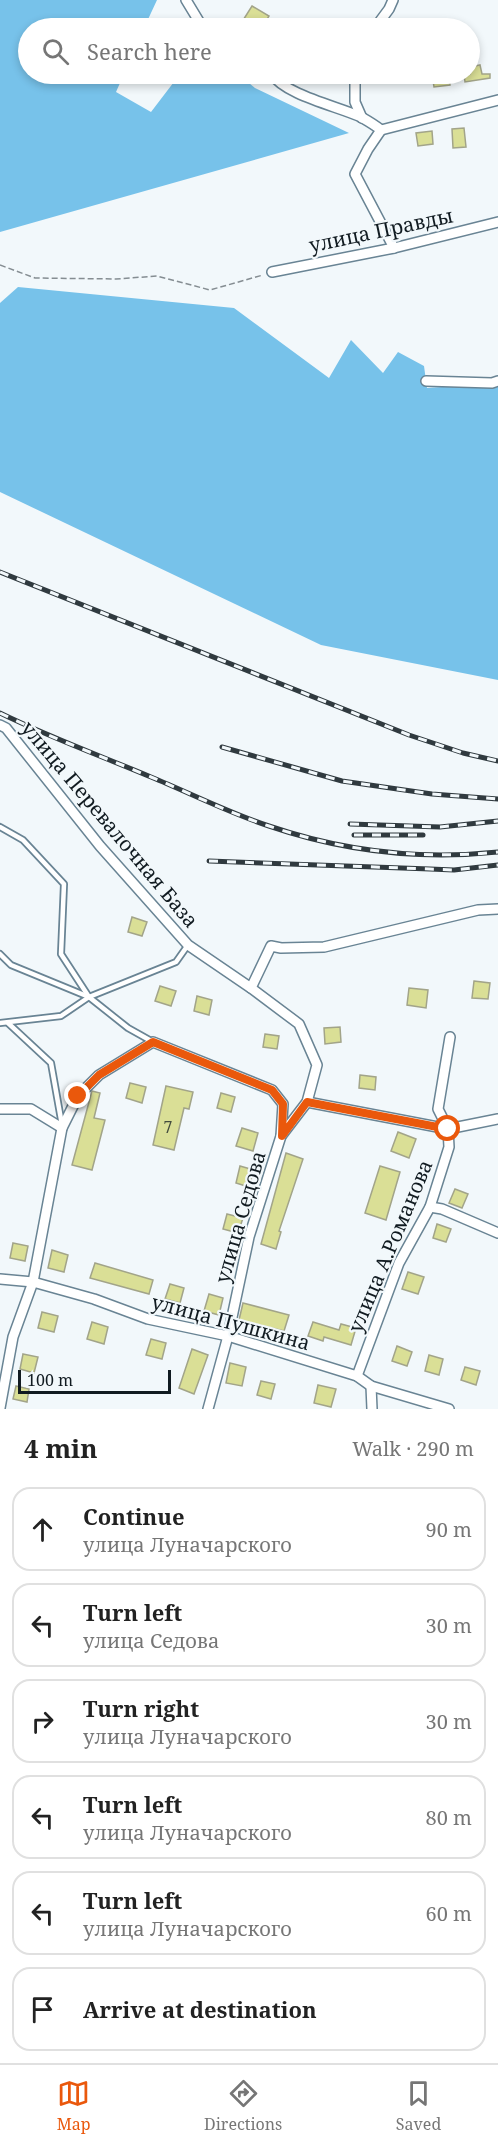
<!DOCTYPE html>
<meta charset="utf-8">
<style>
body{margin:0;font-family:"Noto Serif",serif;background:#f2f2f2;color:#222}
.scale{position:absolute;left:18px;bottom:15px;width:153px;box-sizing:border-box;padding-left:6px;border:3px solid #111b21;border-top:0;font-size:16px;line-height:21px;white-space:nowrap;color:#111b21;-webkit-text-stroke:4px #f2f8fb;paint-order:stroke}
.stop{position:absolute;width:18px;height:18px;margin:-14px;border:4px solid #ea580c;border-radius:50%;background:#fff}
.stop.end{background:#ea580c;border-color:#fff;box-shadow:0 2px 6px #0008}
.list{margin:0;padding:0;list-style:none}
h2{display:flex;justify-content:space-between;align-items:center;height:78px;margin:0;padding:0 24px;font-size:26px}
h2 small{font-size:20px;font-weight:400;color:#767676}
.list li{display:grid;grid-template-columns:39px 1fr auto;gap:18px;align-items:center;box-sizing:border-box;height:84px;margin:0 12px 12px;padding:0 12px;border:2px solid #e0e0e0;border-radius:18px}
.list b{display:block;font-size:22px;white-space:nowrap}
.list p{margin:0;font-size:20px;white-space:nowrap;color:#767676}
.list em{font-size:20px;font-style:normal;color:#767676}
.icon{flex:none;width:33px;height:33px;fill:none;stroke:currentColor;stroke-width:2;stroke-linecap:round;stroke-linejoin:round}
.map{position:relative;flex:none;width:498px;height:1409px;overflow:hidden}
.search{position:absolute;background:#fff;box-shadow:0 3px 9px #0003;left:18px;right:18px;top:18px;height:66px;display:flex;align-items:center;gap:15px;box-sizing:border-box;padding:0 21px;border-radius:33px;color:#767676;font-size:22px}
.sheet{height:654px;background:#fff}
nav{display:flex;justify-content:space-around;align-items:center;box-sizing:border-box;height:84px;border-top:2px solid #e0e0e0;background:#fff;font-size:16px;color:#767676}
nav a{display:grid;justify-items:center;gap:3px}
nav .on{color:#ea580c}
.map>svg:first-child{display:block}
</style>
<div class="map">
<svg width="498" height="1409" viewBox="0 0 498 1409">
<rect width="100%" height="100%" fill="#f2f8fb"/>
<!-- forest -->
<g fill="#77c2ea">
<path d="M0,0h157l-13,28h-116v46h96l-8,18 35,20 29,-38h58l17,14 94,45 -349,99z"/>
<path d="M18,287l216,21 95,70 22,-38 32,33 15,-21 26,14 3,22 71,-5v297l-177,-35 -321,-153v-189z"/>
</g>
<!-- building -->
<g fill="#dadf96" stroke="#a2a489" stroke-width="1.5">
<path d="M252,6l17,10 -7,12h-16l-6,-3z"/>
<path d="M480,65l2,9h8v4l-25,4 -1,-8h6v-7z"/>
<path d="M432,74h17l1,11 -16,2z"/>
<path d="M464,128l2,19 -13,1 -1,-19z"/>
<path d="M432,131l1,13 -15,2 -2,-13z"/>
<path d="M132,917l15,5 -5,14 -14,-4z"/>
<path d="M474,981l16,2 -2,16 -16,-1z"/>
<path d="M160,986l16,5 -5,15 -16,-5z"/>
<path d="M409,988l19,2 -2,18 -19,-3z"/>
<path d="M197,996l15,4 -3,15 -15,-4z"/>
<path d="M340,1027l1,15 -16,2 -1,-16z"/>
<path d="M265,1034l14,2 -2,13 -14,-2z"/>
<path d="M360,1075l16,2 -1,13 -16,-2z"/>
<path d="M130,1083l16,4 -4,16 -16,-5z"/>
<path d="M166,1086l27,6 -4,17 -5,-1 -10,42 -21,-5z"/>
<path d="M92,1091l8,2 -6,25 11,2 -13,50 -20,-5z"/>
<path d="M221,1093l14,4 -4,15 -14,-4z"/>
<path d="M242,1128l16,5 -5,18 -17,-5z"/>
<path d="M398,1132l18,7 -7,19 -18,-7z"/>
<path d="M286,1153l17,6 -24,72 2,1 -5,17 -15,-5z"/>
<path d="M240,1166l14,4 -5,17 -13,-4z"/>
<path d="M380,1166l20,6 -14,48 -21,-7z"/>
<path d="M455,1189l13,5 -6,14 -13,-5z"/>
<path d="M227,1214l16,4 -5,15 -15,-4z"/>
<path d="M437,1224l14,5 -5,13 -13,-4z"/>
<path d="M13,1243l15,3 -3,15 -15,-3z"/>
<path d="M52,1250l16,5 -4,17 -16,-4z"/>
<path d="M95,1263l58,17 -4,14 -59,-16z"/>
<path d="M408,1272l16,5 -6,17 -16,-5z"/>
<path d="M170,1284l14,4 -4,15 -15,-4z"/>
<path d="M209,1294l14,4 -4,17 -15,-4z"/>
<path d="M243,1303l46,12 -5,16 -45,-11z"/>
<path d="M42,1312l16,4 -4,16 -16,-4z"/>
<path d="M92,1322l16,5 -4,17 -17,-5z"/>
<path d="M313,1322l26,8 2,-6 15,4 -5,17 -27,-8 -1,4 -15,-5z"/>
<path d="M151,1339l15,4 -4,16 -16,-4z"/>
<path d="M397,1346l15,6 -5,14 -15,-5z"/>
<path d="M192,1349l16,6 -14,39 -15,-6z"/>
<path d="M23,1354l15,3 -4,16 -14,-4z"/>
<path d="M429,1355l14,4 -4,16 -14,-4z"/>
<path d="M230,1363l16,4 -4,19 -16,-3z"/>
<path d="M465,1367l15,4 -4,14 -15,-5z"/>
<path d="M261,1381l14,3 -4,15 -14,-4z"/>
<path d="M318,1385l18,4 -5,18 -17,-4z"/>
<path d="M16,1386l13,3 -2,13 -14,-3z"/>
</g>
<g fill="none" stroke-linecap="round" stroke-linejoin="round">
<!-- lane casing -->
<g stroke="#698494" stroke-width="8">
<g id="lane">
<path d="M0,827l23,13 41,44 -3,70 28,43"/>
<path d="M0,954l11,11 78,32 87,-35 12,-17"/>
<path d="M0,1023l61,-7 28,-19 39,31 25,14"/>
<path d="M8,1023l43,40 11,62"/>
</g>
</g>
<!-- street casing -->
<g stroke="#698494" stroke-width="12">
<g id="street">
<path d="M186,0l17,28"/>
<path d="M375,28l14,-19 4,-9"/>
<path d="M272,74c13,21 65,32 89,43 7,4 14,8 20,13"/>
<path d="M355,74v28l7,16"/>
<path d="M381,130l-13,19 -13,25 39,74"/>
<path d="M381,130l117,-30"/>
<path d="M272,272l122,-24 104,-26"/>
<path d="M426,381l66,2 6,-2"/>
<path d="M0,725l6,3 94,118 88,99 63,43"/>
<path d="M307,1102l141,27 50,-10"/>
<path d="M0,1109h31l31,19"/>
<path d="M430,1207l12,2 56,24"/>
<path d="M0,1279l33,3 61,17 54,20 80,17 129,40 14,10 78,23"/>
<path d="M357,1376l42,-113 31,-56 19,-60 -1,-18 -10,-20 12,-72"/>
<path d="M371,1386l1,23"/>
<path d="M0,1408l13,-71 20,-55 29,-154 16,-32 21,-21 54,-33 119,48 11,14 -2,32"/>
<path d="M208,1409l20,-73 21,-99 32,-101 26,-34 10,-37 -18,-41 -48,-36 20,-42 10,2 43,-1 154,-37 20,-1"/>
</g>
</g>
<!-- path -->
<path stroke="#858d92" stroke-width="1.5" stroke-dasharray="6 3" stroke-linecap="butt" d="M0,265l35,13 81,1 41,-3 53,14 53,-15"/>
<!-- lane -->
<use href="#lane" stroke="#fff" stroke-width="4.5"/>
<!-- street -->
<use href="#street" stroke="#fff" stroke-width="9"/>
<!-- rail casing -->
<g stroke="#303a3f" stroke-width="5">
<g id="rail">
<path d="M0,572l409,163 54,18 35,8"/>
<path d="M0,713c49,24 101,43 151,64 39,16 78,36 118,49 73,25 152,34 229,26"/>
<path d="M222,747l120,34 90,13 66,5"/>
<path d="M350,824l90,3 58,-6"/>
<path d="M354,835h69"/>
<path d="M209,861l221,8 24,1 44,-5"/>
</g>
</g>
<!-- rail -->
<use href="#rail" stroke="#f2f8fb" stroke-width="3" stroke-dasharray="9" stroke-linecap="butt"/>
</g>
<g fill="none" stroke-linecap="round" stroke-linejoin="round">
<!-- route -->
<path stroke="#ea580c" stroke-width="8" d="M78,1096l21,-21 54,-33 119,48 11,14 -1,32 25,-34 141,27"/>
</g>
<g text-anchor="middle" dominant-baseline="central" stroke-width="4.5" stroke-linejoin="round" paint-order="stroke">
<!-- number labels -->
<g font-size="16" fill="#434c3e">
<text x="168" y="1127">7</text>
</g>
<!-- street labels -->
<g font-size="20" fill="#111b21" stroke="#f2f8fb">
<text transform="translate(381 230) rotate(-12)">улица Правды</text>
<text transform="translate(110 824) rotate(50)">улица Перевалочная База</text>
<text transform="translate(240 1217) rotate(-74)">улица Седова</text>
<text transform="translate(390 1246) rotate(-67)">улица А.Романова</text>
<text transform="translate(231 1322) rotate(15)">улица Пушкина</text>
</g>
</g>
</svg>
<div class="scale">100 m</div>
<div class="stop" style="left:448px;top:1129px"></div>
<div class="stop end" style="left:78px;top:1096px"></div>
<div class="search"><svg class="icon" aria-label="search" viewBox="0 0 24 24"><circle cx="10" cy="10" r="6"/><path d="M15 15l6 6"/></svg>Search here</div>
</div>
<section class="sheet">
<h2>4 min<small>Walk · 290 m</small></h2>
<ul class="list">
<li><svg class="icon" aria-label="ahead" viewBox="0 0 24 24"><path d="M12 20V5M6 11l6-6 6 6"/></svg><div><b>Continue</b><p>улица Луначарского</p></div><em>90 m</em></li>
<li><svg class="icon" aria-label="left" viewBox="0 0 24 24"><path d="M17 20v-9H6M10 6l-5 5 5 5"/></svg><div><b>Turn left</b><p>улица Седова</p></div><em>30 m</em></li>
<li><svg class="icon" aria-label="right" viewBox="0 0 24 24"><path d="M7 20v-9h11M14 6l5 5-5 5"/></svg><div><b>Turn right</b><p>улица Луначарского</p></div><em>30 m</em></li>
<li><svg class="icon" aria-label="left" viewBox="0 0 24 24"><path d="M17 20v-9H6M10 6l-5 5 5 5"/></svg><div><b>Turn left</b><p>улица Луначарского</p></div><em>80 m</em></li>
<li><svg class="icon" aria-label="left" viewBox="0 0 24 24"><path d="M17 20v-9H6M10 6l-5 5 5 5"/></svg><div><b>Turn left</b><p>улица Луначарского</p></div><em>60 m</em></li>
<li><svg class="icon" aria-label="arrive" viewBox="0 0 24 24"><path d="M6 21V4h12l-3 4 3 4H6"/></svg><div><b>Arrive at destination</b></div></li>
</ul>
</section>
<nav>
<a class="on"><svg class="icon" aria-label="map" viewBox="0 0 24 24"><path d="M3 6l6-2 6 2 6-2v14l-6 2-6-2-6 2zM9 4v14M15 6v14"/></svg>Map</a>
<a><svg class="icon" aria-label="directions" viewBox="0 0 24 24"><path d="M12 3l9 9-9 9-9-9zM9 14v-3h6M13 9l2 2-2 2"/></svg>Directions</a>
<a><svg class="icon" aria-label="saved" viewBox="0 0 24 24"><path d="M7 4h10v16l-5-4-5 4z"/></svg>Saved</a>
</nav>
